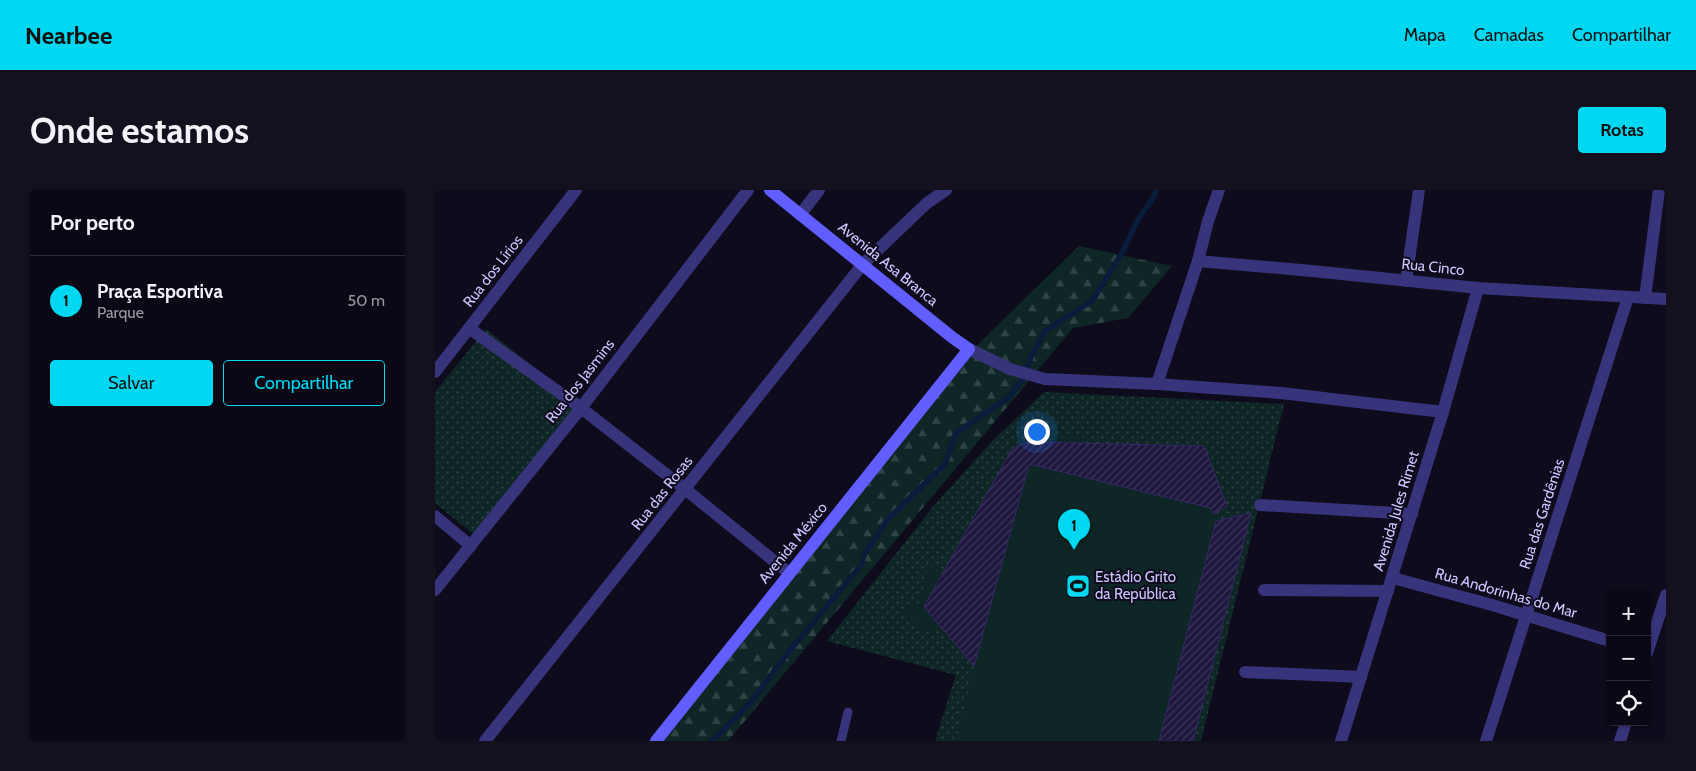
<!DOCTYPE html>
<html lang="pt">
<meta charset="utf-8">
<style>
body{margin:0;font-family:Cabin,sans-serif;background:#13111e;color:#f1f3f6}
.controls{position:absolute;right:15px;bottom:15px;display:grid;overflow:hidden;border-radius:5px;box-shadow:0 1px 4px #0004}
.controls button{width:45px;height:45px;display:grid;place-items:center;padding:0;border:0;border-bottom:1px solid #2a2934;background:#0a0815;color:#f1f3f6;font:25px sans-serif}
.you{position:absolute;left:601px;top:241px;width:18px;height:18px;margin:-12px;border:4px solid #fff;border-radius:50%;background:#1a73e8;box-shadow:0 0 0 8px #1a73e833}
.badge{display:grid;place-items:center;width:32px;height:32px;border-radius:50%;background:#00d8f1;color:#111;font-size:16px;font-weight:700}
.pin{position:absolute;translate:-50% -41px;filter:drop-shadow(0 1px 2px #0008)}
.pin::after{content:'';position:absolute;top:26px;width:18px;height:15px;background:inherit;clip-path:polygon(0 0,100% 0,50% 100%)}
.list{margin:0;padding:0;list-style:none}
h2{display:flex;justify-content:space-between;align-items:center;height:65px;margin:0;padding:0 20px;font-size:21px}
h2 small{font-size:16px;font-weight:400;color:#999aa0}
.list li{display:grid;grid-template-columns:32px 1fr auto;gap:15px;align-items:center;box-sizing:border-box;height:90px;padding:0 20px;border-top:1px solid #2a2934}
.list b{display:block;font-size:19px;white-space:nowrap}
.list p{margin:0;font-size:16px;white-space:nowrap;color:#999aa0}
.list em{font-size:16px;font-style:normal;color:#999aa0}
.actions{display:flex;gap:10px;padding:15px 20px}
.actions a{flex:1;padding:11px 0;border:1px solid #00d8f1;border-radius:5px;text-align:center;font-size:18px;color:#00d8f1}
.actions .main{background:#00d8f1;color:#111}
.icon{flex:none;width:28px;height:28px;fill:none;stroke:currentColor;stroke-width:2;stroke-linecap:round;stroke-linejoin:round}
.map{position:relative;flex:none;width:1231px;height:551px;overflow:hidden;border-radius:5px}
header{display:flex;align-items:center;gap:30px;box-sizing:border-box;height:70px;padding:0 25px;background:#00d8f1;color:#111}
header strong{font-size:24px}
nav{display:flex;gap:28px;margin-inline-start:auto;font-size:18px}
.intro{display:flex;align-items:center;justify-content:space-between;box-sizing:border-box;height:120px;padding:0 30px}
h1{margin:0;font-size:35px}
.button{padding:12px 22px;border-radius:5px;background:#00d8f1;color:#111;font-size:18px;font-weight:700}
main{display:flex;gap:30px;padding:0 30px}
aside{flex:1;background:#0a0815;border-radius:5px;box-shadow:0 1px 4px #0004}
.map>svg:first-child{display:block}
</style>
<header>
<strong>Nearbee</strong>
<nav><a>Mapa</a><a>Camadas</a><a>Compartilhar</a></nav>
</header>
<div class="intro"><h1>Onde estamos</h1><a class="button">Rotas</a></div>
<main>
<aside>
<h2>Por perto<small></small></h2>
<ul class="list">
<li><span class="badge">1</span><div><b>Praça Esportiva</b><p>Parque</p></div><em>50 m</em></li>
</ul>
<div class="actions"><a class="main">Salvar</a><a>Compartilhar</a></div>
</aside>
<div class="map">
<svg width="1231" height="551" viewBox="0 0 1231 551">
<defs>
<pattern id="grass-dots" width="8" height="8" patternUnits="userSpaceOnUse" patternTransform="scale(1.25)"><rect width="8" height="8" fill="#0e2625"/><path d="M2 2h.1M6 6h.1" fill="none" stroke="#304446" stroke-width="1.8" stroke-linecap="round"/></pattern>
<pattern id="forest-firs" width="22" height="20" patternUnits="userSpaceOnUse" patternTransform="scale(1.25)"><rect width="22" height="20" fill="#0e2625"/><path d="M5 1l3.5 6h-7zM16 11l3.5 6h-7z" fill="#304446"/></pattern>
<pattern id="building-hatch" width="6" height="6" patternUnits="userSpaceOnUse" patternTransform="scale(1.25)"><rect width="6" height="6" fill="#1e163d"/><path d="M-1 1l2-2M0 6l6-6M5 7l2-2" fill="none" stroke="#3e365a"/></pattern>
</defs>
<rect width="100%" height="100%" fill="#0e0b1c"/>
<!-- grass -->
<g fill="url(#grass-dots)">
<path d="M51,139l93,74 -106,131 -38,-31v-111z"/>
<path d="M609,202l240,12 -83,337h-266l21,-66 -129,-34 105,-133 60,-67z"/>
</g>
<!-- forest -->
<path fill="url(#forest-firs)" d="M644,56l93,20 -44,52 -55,10 -345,413h-69l321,-399z"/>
<!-- pitch -->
<path fill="#0e2625" d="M635,243l13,4 -2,6 123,3 23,60 -13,8 2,6 35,-7 -58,228h-236l17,-75 -37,-44 -6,9 -17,-4v-9l-8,-1 3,-15 10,1 10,-37 15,4 68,-121 9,-5 11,-2v-8l35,4z"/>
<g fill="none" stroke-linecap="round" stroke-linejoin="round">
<!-- stream -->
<path stroke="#091c3c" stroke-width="5.5" d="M277,551l39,-39 36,-48 75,-90 2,-9 23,-35 58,-56 11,-31 54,-37 12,-16 9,-23 14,-26 47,-30 31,-50 14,-30 16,-23 3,-8"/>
</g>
<!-- building -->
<g fill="url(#building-hatch)" stroke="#35286a">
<path d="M597,252l172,4 23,60 -13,8 -3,-6 -182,-44 -55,202 -50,-59 88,-158 9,-5z"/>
<path d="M816,323l-58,228h-34l57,-220z"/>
</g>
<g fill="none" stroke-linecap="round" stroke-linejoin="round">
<!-- lane -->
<path stroke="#37347c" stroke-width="9" d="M406,551l7,-29"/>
<!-- street -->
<g stroke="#37347c" stroke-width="12">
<path d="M784,0l-11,31 -10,40 -41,123 124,9 162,19"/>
<path d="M365,25l19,-25"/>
<path d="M763,71l114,10 166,17 188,11"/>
<path d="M971,91l13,-91"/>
<path d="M1210,108l14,-108"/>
<path d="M34,138l112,80 104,81 104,84"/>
<path d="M534,159l41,20 35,10 112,5"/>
<path d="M0,182l141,-182"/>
<path d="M825,315l152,9"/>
<path d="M0,326l36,30"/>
<path d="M958,388l99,27 118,36"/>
<path d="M0,400l146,-182 167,-218"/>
<path d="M829,400l124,1"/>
<path d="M1212,463l19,-58"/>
<path d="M810,482l116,5"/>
<path d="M50,551l378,-477 64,-61 19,-13"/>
<path d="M906,551l102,-329 35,-124"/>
<path d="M1051,551l142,-444"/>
<path d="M1185,551l6,-19"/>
</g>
<!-- secondary -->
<path stroke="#615dff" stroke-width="12" d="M221,551l313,-392 -16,-11 -183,-148"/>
</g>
<!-- icons -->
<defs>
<g id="stadium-square" transform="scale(1.25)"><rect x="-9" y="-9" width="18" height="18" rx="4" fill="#00d8f1" stroke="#0e0b1c"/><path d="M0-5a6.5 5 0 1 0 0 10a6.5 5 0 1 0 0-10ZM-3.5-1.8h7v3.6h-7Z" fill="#111"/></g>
</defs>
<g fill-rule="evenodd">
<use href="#stadium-square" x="643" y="396"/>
</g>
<g text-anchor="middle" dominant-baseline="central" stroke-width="4" stroke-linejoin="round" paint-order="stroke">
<!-- street labels -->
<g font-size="15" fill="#cdc6ff" stroke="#0e0b1c">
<text transform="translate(453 74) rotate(39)">Avenida Asa Branca</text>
<text transform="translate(998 77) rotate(6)">Rua Cinco</text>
<text transform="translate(58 81) rotate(-52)">Rua dos Lírios</text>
<text transform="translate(145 191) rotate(-52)">Rua dos Jasmins</text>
<text transform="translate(227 303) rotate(-52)">Rua das Rosas</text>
<text transform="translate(961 321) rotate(-73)">Avenida Jules Rimet</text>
<text transform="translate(1107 324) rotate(-72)">Rua das Gardênias</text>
<text transform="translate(358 353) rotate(-51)">Avenida México</text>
<text transform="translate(1071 403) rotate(16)">Rua Andorinhas do Mar</text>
</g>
<!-- poi labels -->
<g font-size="15" fill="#cdc6ff" stroke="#0e0b1c" text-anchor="start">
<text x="660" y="387">Estádio Grito<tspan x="660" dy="17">da República</tspan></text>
</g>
</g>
</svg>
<div class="controls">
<button>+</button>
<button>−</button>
<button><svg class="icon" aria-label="locate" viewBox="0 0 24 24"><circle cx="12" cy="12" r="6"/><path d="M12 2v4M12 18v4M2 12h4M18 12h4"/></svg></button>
</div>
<div class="you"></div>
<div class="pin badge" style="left:639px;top:360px">1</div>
</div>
</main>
